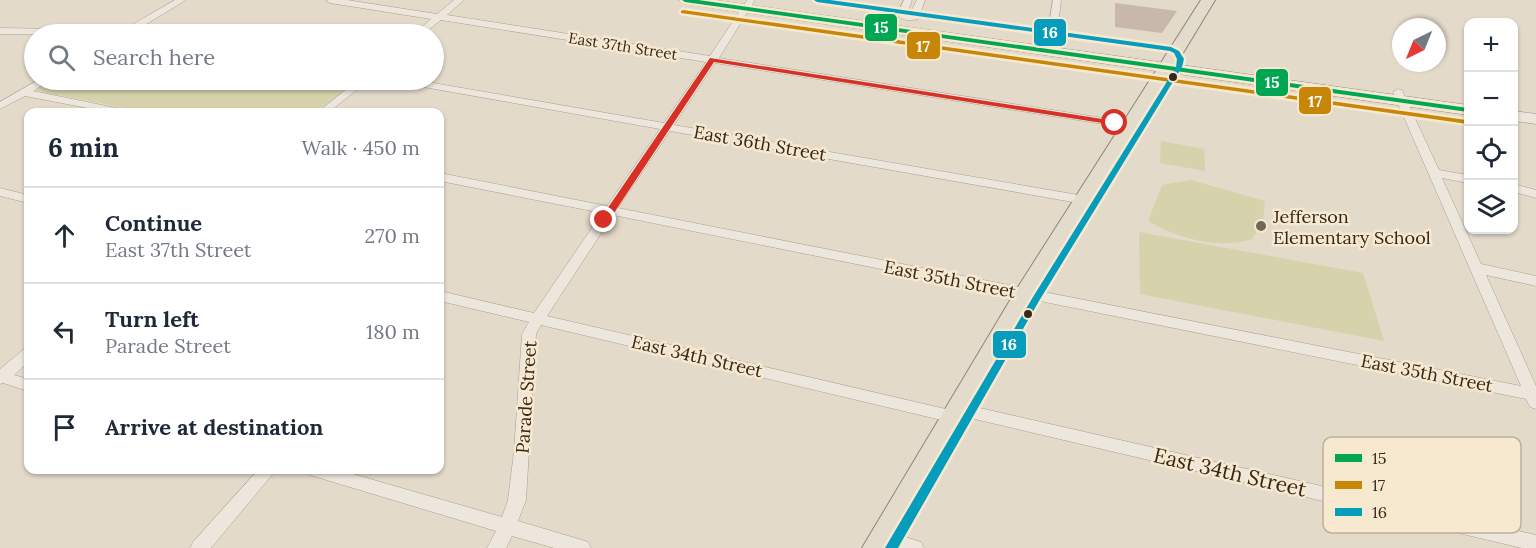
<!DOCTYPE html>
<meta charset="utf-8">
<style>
body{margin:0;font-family:Lora,serif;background:#f6f6f7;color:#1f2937}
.controls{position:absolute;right:18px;top:18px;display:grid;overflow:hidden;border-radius:12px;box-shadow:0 2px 4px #0004}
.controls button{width:54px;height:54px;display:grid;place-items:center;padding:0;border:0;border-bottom:2px solid #e0e1e3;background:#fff;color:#1f2937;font:30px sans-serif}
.compass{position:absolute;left:1392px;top:18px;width:54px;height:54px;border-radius:50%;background:#fff;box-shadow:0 2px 4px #0004;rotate:223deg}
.stop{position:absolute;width:18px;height:18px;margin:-14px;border:4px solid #d93025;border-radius:50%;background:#fff}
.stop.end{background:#d93025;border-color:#fff;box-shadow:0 2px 6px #0008}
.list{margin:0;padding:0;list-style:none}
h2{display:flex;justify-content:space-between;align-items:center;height:78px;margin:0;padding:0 24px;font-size:26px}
h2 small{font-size:20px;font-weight:400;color:#747a83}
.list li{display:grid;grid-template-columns:39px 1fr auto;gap:18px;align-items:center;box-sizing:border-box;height:96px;padding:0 24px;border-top:2px solid #e0e1e3}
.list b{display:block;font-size:22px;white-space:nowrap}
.list p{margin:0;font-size:20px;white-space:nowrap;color:#747a83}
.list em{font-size:20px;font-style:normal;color:#747a83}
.icon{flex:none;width:33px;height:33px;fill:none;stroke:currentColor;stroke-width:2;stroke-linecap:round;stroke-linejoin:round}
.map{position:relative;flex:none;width:1536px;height:548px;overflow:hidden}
.search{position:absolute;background:#fff;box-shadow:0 2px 4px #0004;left:24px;top:24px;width:420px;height:66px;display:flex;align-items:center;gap:15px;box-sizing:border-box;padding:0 21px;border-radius:33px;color:#747a83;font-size:22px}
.panel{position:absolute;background:#fff;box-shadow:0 2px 4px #0004;left:24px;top:108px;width:420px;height:366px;border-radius:12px}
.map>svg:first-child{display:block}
</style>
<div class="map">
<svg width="1536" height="548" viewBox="0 0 1536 548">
<rect width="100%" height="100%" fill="#e4daca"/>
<!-- green -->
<g fill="#d5d2ac">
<path d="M52,80h305l-42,32h-168l-110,-21 1,-4z"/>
<path d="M1161,141l43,8 1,22 -45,-8z"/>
<path d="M1191,180l74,21 -2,20 -11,18c-33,11 -75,-1 -104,-18l14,-36z"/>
<path d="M1139,232l224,41 21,68 -244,-47z"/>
</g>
<!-- building -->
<path fill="#c7b8ab" d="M1115,3l62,8 -15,22 -47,-6z"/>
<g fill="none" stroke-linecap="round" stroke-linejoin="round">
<!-- street casing -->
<g stroke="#a99f94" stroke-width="1">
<g id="street">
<path d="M175,0h11l-51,31 10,1 1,2h-146v-6l123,2z"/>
<path d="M326,0h21l90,14 17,-14h10l-17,15 263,41 37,-56h8l-36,58 410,64 6,3 -6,3 -414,-65 -41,62 410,71 6,4 -6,4 -414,-73 -52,77 903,178 -128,-294 5,-3 4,1 37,80 29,5v8l-26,-5 39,86 55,12v10l-50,-11 50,111v23l-6,-2 -4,-8 -913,-184 -66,101 403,94 2,-6 6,-1 578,132v13h-14l-560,-132 -2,6 -6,1 -413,-98 -5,9 -10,166 -8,21 64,19 6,2 3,6h-37l-42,-12 -6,12h-19l9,-17 -186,-56 -2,-5h31l163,47 6,-17 6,-48 8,-118 7,-12 -89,-21v-10l94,22 68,-100 -162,-32v-8l167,33 53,-77 -259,-46 -5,-3h20l248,43 42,-61 -265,-42 -18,14h-9l17,-15 -101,-16z"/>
<path d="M904,0h8l-5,14 2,1 8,-15h8l-7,19c-8,2 -15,2 -21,-4z"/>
<path d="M1053,0h8l-6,51 -5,3 -5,-3z"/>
<path d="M38,80h12l-17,11 88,18 5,3h-18l-83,-16 -25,13v-7z"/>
<path d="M358,80h11l-40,32h-11z"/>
<path d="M1514,184l22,6v8l-22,-6z"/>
<path d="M0,188l28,7v8l-28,-7z"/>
<path d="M28,348v14l-14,13 14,4v12l-25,-8 -3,1v-15l23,-19z"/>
<path d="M258,470h18l-65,78h-21l3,-6z"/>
<path d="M883,530l38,12 3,6h-35l-12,-4 -3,-6 3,-6z"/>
</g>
</g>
<!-- secondary casing -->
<g stroke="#988f84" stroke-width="1">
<g id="secondary">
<path d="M679,0h34l755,105v10l-783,-111z"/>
<path d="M1514,111l22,3v10l-22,-3z"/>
</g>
</g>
<!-- primary casing -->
<g stroke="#8e857a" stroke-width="2">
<path id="primary" d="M1201,0h14l-179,296 -143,252h-31l156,-261z"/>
</g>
<!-- street -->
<use href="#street" fill="#ece6dc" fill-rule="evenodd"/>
<!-- secondary -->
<use href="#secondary" fill="#ece6dc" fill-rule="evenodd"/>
<!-- primary -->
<use href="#primary" fill="#e3dccd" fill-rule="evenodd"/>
<!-- bus-1 casing -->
<g stroke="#f6e9cf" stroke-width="5">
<path id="bus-1" d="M682,0h16l770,108v4l-783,-110z"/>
</g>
<!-- bus-2 casing -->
<g stroke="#f6e9cf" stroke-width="5">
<path id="bus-2" d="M683,10l783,110h2v4l-787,-111v-2z"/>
</g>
<!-- bus-3 casing -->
<g stroke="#f6e9cf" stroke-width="5">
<path id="bus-3" d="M814,0h16l341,47 8,4 5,8 -2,8 -143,234 -141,247h-13l148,-251 143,-230 1,-8 -3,-6 -4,-2 -353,-49z"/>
</g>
<!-- bus-1 -->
<use href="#bus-1" fill="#00a651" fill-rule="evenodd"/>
<!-- bus-2 -->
<use href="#bus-2" fill="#c78607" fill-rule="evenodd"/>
<!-- bus-3 -->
<use href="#bus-3" fill="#069cbc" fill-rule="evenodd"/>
</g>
<!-- route -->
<path fill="#d93025" d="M710,58l405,63 4,2 -4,2 -401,-63 -106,160h-7v-4z"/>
<!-- markers -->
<g fill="#37281c" stroke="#f6e9cf" stroke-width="2">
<circle cx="1173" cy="77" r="5"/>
<circle cx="1028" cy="314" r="5"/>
</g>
<circle fill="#746659" stroke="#f6e9cf" stroke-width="2" cx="1261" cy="226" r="6"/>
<g text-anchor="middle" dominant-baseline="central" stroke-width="5" stroke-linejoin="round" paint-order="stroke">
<!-- far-street labels -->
<g font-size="15" fill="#37281c" stroke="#f6e9cf">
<text transform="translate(623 46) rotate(9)">East 37th Street</text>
</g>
<!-- street labels -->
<g font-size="18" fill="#37281c" stroke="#f6e9cf">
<text transform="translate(760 143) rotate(10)">East 36th Street</text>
<text transform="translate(950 279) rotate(11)">East 35th Street</text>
<text transform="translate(697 356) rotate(13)">East 34th Street</text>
<text transform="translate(1427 373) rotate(11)">East 35th Street</text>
<text transform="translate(526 397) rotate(-86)">Parade Street</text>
</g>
<!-- poi labels -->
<g font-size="18" fill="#37281c" stroke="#f6e9cf" text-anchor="start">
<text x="1273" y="216">Jefferson<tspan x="1273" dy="21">Elementary School</tspan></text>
</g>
<!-- near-street labels -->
<g font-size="21" fill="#37281c" stroke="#f6e9cf">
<text transform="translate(1230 472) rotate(13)">East 34th Street</text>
</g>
</g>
<!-- legend -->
<rect x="1323" y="437" width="198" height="96" rx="9" fill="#f6e9cf" stroke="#bdaf99" stroke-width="1.5"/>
<rect x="1335" y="454" width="27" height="8" fill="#00a651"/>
<rect x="1335" y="481" width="27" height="8" fill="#c78607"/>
<rect x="1335" y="508" width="27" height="8" fill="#069cbc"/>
<g font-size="16" fill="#37281c">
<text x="1372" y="464">15</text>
<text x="1372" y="491">17</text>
<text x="1372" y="518">16</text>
</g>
<g stroke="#f6e9cf" stroke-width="2">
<rect x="864" y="13" width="34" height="29" rx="6" fill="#00a651"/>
<rect x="1033" y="18" width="34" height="29" rx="6" fill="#069cbc"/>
<rect x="906" y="31" width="35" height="29" rx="6" fill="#c78607"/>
<rect x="1255" y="68" width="34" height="29" rx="6" fill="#00a651"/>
<rect x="1298" y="86" width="34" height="29" rx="6" fill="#c78607"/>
<rect x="992" y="330" width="35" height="29" rx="6" fill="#069cbc"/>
</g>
<g font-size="16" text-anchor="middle" font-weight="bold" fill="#fff">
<text x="881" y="33">15</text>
<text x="1050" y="38">16</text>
<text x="923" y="52">17</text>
<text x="1272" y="88">15</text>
<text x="1315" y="107">17</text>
<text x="1009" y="350">16</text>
</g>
</svg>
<div class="controls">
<button>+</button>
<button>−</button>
<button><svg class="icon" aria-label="locate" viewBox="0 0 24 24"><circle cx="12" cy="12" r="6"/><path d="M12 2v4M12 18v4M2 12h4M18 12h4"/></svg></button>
<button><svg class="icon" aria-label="layers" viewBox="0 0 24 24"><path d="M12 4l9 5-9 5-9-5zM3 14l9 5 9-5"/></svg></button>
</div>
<svg class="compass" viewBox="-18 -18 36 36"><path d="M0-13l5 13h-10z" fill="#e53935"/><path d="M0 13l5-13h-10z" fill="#747a83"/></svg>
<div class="stop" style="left:1115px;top:123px"></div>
<div class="stop end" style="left:604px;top:220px"></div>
<div class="search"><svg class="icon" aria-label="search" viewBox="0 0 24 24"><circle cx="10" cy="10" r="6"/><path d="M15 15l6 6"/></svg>Search here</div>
<section class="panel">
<h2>6 min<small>Walk · 450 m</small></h2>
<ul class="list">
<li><svg class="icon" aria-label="ahead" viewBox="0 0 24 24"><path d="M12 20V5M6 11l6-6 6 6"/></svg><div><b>Continue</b><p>East 37th Street</p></div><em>270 m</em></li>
<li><svg class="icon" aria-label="left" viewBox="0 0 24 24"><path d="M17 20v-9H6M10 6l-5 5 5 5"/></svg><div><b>Turn left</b><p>Parade Street</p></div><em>180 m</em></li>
<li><svg class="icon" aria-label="arrive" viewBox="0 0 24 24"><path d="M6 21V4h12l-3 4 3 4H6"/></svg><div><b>Arrive at destination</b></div></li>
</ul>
</section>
</div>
